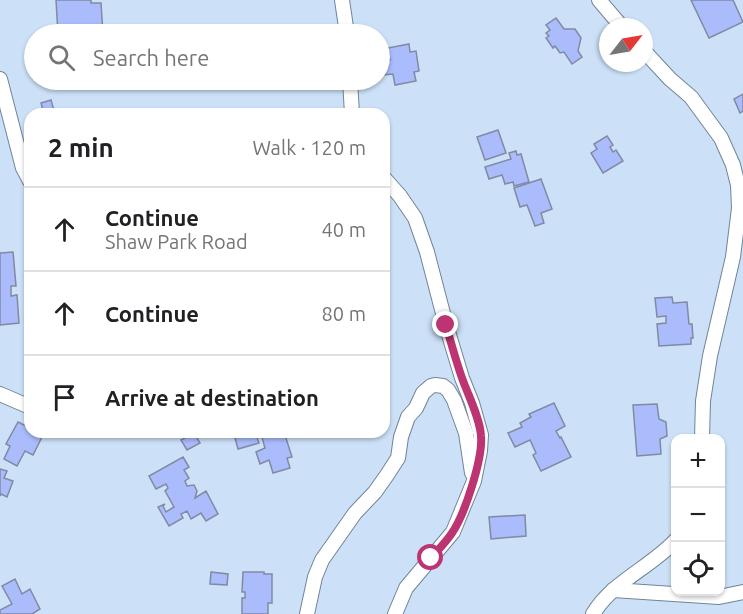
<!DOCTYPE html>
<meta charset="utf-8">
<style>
body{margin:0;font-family:Ubuntu,sans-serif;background:#f2f2f2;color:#202124}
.controls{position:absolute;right:18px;bottom:18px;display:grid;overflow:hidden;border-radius:12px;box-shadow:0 2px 4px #0004}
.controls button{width:54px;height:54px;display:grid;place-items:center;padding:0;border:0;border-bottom:2px solid #e0e0e0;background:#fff;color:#202124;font:30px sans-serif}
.compass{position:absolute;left:599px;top:18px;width:54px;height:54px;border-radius:50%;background:#fff;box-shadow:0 2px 4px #0004;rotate:59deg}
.stop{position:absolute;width:18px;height:18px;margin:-14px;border:4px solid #bc3471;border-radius:50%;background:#fff}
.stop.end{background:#bc3471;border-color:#fff;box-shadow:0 2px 6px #0008}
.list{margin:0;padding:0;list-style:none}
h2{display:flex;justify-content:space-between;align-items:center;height:78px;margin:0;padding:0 24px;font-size:26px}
h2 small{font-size:20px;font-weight:400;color:#757577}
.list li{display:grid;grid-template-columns:39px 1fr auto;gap:18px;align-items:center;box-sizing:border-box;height:84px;padding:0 24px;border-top:2px solid #e0e0e0}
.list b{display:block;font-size:22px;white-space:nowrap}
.list p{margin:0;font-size:20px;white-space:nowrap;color:#757577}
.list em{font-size:20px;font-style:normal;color:#757577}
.icon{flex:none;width:33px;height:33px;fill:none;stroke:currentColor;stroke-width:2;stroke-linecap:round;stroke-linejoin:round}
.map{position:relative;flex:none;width:743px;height:614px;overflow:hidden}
.search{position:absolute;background:#fff;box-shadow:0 2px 4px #0004;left:24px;top:24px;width:366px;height:66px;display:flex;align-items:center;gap:15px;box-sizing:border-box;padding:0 21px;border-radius:33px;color:#757577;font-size:22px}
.panel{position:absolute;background:#fff;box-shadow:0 2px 4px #0004;left:24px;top:108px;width:366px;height:330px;border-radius:18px}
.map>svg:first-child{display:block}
</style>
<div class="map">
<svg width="743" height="614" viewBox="0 0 743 614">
<rect width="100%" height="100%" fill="#cce1f8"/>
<!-- building -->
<g fill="#aabcfc" stroke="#8289a2" stroke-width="1.5">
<path d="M56,0h35v3h10l2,31h-45z"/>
<path d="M691,0h42l10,22 -34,16z"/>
<path d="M556,18l8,11h11l6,9 -3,13 4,6 -10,7 -8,-12 -4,1 -5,-7 -2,2 -7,-10 3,-2 -3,-3 4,-3 -4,-5z"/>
<path d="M409,44l1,8 6,-1 3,20 -5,1 2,9 -21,4 -2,-11 -10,1 -2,-14 9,-1 -2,-12z"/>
<path d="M743,94v17l-3,2 -6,-14z"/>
<path d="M51,100l4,14h-11l-3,-11z"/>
<path d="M498,130l8,23 -21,7 -8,-23z"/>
<path d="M607,136l6,9 -3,2 3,5 3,-2 7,11 -20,12 -12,-20 6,-4 -3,-5z"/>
<path d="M516,151l1,4 4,-1 8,28 -15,4 -1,-4 -8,2 -3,-9 -13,4 -4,-12 26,-8 -2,-6z"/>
<path d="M541,179l11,30 -11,4 3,10 -9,3 -8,-21 -7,2 -6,-19z"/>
<path d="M13,252l3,34h-5v10l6,-1 2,28 -19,2v-72z"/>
<path d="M672,297l1,6 14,-1 2,22h3l1,14h-2v6l-32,2 -2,-22 9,-1v-7l-9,1 -2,-19z"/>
<path d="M554,403l11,23 -9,5 4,7 1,-1 10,20 -30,14 -8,-16 3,-2 -6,-13 -15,7 -7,-14 14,-6 -2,-4 11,-6 -2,-3z"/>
<path d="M657,404l2,15 7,3 1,14 -7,3 1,15 -24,2 -4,-51z"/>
<path d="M18,422l12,6v4h8l5,3 -10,20 -8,-4 -8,15 -13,-7 6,-13 -4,-2z"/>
<path d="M255,432l4,11 -21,6 -3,-11z"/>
<path d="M266,432h18l8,25 -5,1 3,10 -17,5 -4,-13 -9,4 -4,-12 9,-4 -4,-14z"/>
<path d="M194,433l6,10 -13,7 -6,-10z"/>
<path d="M183,457l6,10 -5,3 5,8 -4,3 2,5 7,-1 3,6 -2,7 11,-7 12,23 -12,7 -5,-8 -10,6 -4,-8 -6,3 2,4 -14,8 -11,-19 7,-3 -2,2 3,6 8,-5 -9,-16 3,-3 -2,-4 -10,5 -7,-13z"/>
<path d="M0,469l7,2 -3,7 9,3 -6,16 -6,-3 -1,2z"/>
<path d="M525,515l1,21 -35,3 -2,-22z"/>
<path d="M211,572l17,2 -1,11 -17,-1z"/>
<path d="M243,572h21v2h8v29h-4v11h-26v-16h3v-6h-3z"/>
<path d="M15,579l7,15 8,-5 10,20 -8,5h-32v-4l12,-6 -10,-18z"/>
</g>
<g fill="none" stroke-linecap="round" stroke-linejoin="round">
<!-- minor casing -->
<g stroke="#718499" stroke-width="16">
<g id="minor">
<path d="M342,0l5,34"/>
<path d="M599,0l23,27"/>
<path d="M644,51l26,28 21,18 30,41 12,27 5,20 1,23 -6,49 -23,99 -7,45 -1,37"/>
<path d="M0,79l23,89 7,13"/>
<path d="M350,80l2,34"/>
<path d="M384,178l16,18 15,22 12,34 19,73 16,53 10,25 9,32 -1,16 -6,30 -21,51 -47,56 -11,26"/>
<path d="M0,394l30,13"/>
<path d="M613,590l106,7 24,-5"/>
<path d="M307,614l8,-37 7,-17 33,-47 20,-21 12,-17 11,-17 3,-21 7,-20 8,-9 7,-15 8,-7 4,-1 8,1 5,4 6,10 12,33 6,40"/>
<path d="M593,614c20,-33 57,-46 83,-74"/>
</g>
</g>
<!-- minor -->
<use href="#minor" stroke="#fff" stroke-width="14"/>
</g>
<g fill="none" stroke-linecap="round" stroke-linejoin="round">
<!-- route -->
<path stroke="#bc3471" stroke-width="8" d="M431,558c7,-8 15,-16 21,-25 13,-19 31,-75 29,-97 -1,-18 -13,-41 -19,-58 -6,-17 -11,-35 -16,-53"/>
</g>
</svg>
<div class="controls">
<button>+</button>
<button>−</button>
<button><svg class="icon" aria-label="locate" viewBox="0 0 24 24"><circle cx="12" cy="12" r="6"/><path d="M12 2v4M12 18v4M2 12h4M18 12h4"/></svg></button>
</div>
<svg class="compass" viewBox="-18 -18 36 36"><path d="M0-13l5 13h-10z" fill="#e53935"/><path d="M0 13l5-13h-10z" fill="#757577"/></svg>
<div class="stop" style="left:431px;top:558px"></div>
<div class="stop end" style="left:446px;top:325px"></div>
<div class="search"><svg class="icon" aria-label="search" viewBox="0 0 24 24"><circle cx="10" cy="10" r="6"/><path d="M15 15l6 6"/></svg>Search here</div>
<section class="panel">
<h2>2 min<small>Walk · 120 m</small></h2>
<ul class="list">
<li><svg class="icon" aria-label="ahead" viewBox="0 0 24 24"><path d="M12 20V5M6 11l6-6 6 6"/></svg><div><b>Continue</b><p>Shaw Park Road</p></div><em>40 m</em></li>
<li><svg class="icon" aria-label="ahead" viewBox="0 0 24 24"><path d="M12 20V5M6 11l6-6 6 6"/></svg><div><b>Continue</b></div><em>80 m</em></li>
<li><svg class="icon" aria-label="arrive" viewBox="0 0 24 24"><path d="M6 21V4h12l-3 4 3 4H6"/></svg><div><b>Arrive at destination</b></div></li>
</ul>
</section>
</div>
